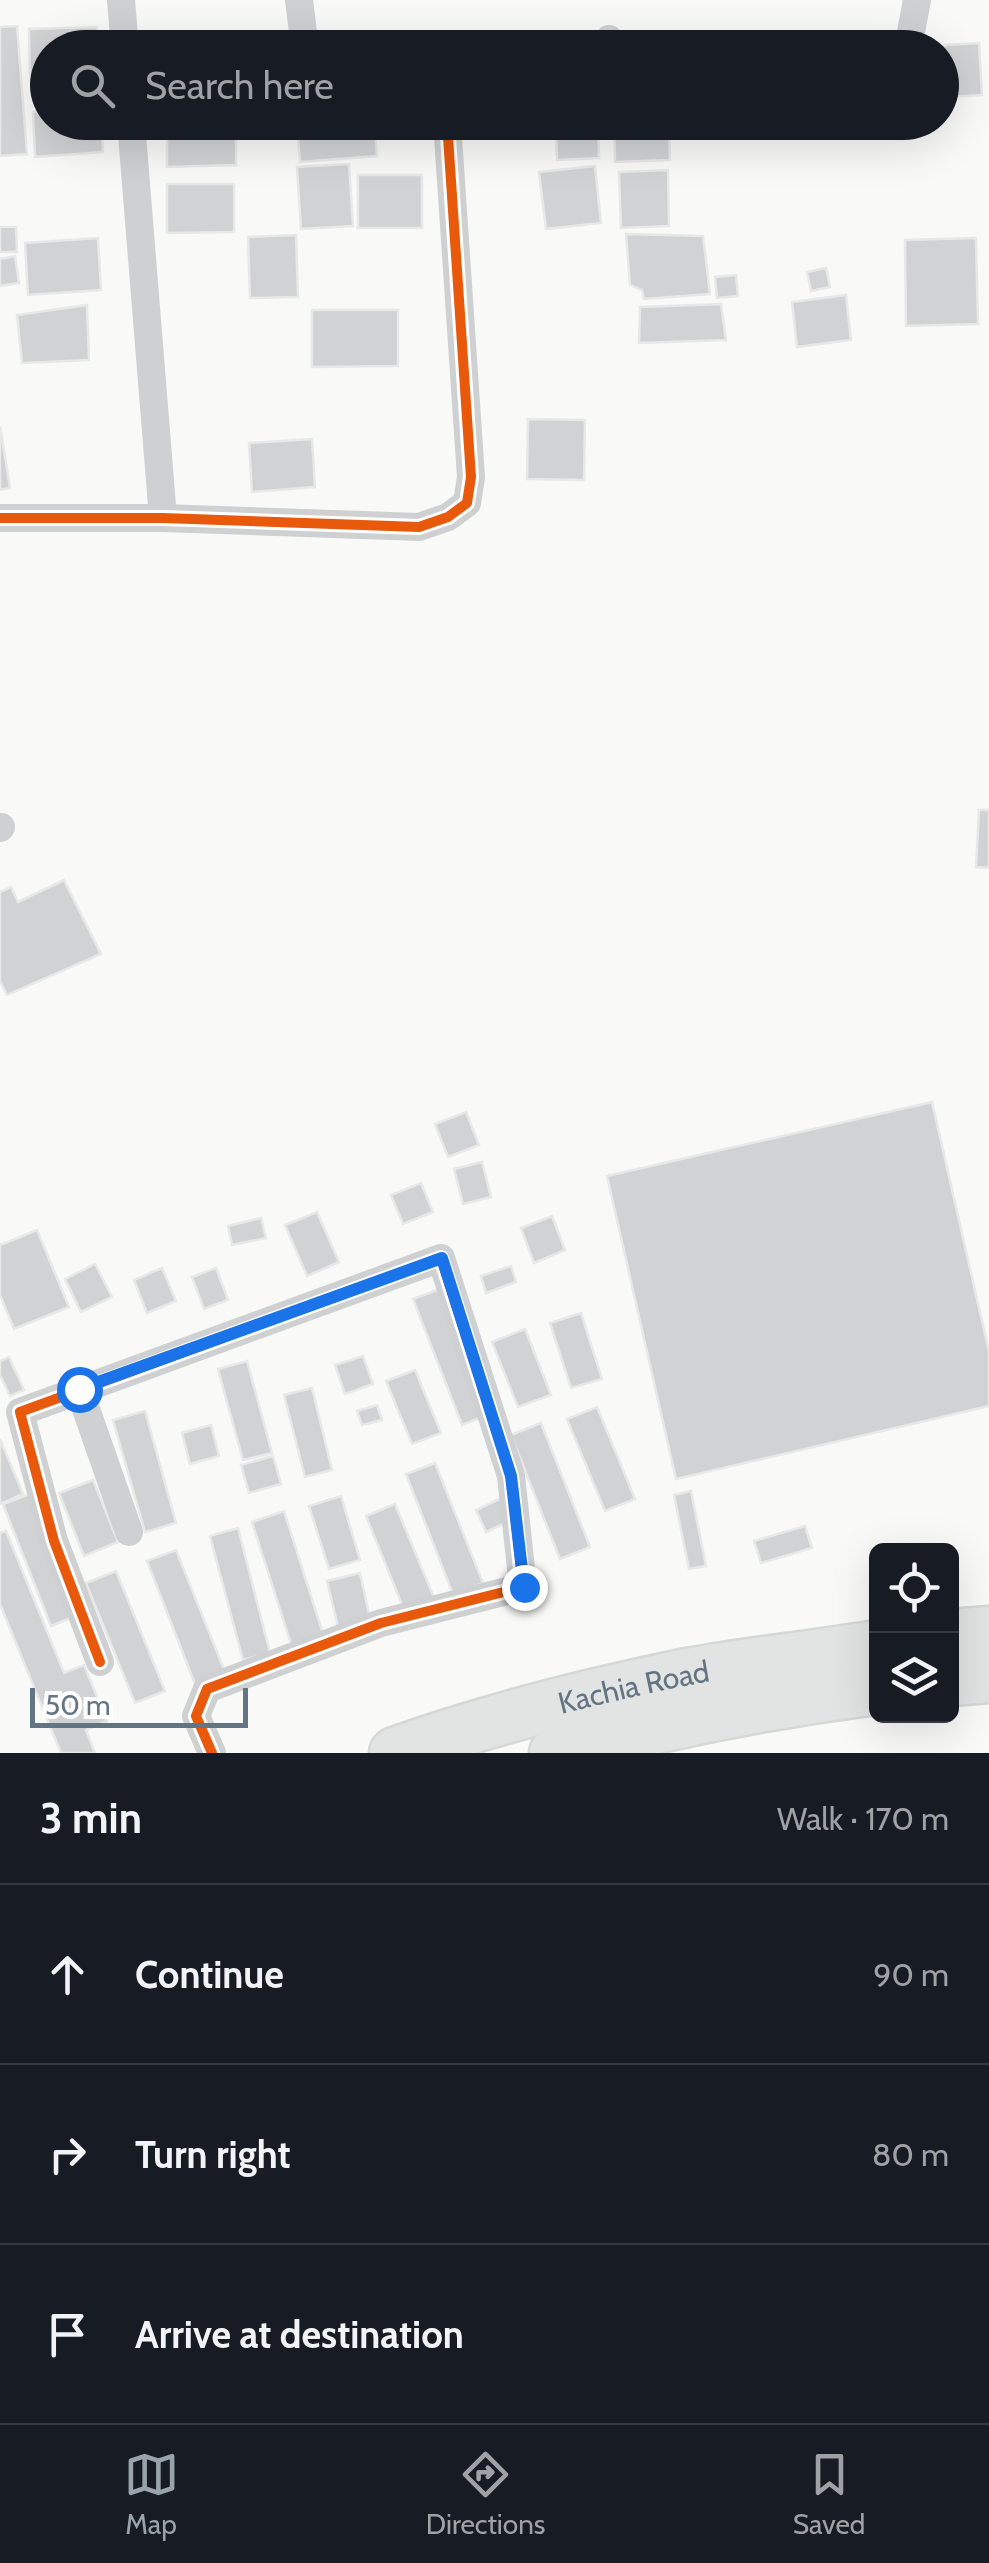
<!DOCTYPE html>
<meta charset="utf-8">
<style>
body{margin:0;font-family:Cabin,sans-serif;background:#20242c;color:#f1f3f6}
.controls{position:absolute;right:30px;bottom:30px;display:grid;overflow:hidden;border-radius:15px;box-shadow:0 10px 40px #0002}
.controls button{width:90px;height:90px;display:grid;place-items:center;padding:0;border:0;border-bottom:2px solid #363941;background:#171b24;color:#f1f3f6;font:50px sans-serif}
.scale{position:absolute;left:30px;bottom:25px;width:218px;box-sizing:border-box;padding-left:10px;border:5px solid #637483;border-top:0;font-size:28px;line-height:35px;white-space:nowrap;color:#637483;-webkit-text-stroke:8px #fff;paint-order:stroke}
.stop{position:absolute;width:30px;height:30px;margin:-22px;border:8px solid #1a73e8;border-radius:50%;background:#fff}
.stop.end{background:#1a73e8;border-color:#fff;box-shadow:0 2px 10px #0008}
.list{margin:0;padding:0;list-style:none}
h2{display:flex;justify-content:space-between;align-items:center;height:130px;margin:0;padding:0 40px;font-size:42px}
h2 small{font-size:32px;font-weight:400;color:#9ea1a6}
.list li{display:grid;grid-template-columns:65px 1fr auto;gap:30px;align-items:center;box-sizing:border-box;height:180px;padding:0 40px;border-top:2px solid #363941}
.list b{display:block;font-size:38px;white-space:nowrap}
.list em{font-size:32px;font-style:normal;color:#9ea1a6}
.icon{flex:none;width:55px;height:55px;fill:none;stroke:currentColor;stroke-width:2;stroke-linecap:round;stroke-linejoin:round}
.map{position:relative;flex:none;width:989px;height:1753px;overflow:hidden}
.search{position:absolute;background:#171b24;box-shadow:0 10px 40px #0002;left:30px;right:30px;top:30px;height:110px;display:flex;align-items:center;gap:25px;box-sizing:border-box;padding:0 35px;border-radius:55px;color:#9ea1a6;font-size:38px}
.sheet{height:670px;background:#171b24}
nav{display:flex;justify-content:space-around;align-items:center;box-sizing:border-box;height:140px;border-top:2px solid #363941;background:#171b24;font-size:28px;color:#9ea1a6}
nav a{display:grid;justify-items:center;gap:5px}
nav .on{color:#98a3ac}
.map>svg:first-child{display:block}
</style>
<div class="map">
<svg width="989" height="1753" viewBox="0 0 989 1753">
<rect width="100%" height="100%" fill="#f9f9f8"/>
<!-- building -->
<g fill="#d1d2d3" stroke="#e8e8e8" stroke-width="2.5">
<path d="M17,26l10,128 -27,2v-129z"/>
<path d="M97,27l1,21h-50v26l-18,1 -1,-46z"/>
<path d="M979,43l3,52 -36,2 -2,-52z"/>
<path d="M48,111v11h53l2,30 -68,5 -2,-45z"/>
<path d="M297,122h77l3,34 -77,6z"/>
<path d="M556,122h42l1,36 -42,2z"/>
<path d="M614,122h55l1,38 -55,2z"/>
<path d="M236,126v39l-69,2v-39z"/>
<path d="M349,164l4,62 -52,3 -4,-62z"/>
<path d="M595,166l6,57 -55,6 -7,-57z"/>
<path d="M668,170l1,56 -48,2 -2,-56z"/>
<rect x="358" y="175" width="64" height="53"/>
<path d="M167,184h67v48l-67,1z"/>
<path d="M0,227h16l1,25h-17z"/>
<path d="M626,234l77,2 7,58 -66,5 -2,-9 -12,-5z"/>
<path d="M296,235l2,62 -48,1 -2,-61z"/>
<path d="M98,238l3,52 -73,5 -3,-52z"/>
<path d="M976,238l2,86 -72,2 -1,-86z"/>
<path d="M15,256l4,27 -19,3v-27z"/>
<path d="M826,268l4,19 -19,4 -4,-19z"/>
<path d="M736,275l2,21 -21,2 -2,-21z"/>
<path d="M846,295l5,45 -54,7 -5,-45z"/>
<path d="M721,304l5,36 -87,3 1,-36z"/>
<path d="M87,305l2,55 -67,3 -5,-48z"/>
<path d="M312,310h86v56l-86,1z"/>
<path d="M528,419l57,1 -1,60 -57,-1z"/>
<path d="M0,426l10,62 -10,2z"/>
<path d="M312,439l3,48 -63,5 -3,-49z"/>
<path d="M979,810h10v58l-13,-1z"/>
<path d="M64,880l37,74 -94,41 -7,-14v-89l11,-5 7,15z"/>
<path d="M932,1102l57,250v54l-313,73 -69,-303z"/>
<path d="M466,1112l13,33 -31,12 -13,-33z"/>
<path d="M482,1162l9,35 -28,7 -9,-35z"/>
<path d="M421,1183l12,29 -30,12 -12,-29z"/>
<path d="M317,1212l22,50 -32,14 -22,-51z"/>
<path d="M552,1216l13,34 -31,13 -13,-35z"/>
<path d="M261,1218l5,20 -34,7 -4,-19z"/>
<path d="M37,1230l32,77 -55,22 -14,-34v-50z"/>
<path d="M95,1264l17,33 -31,15 -16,-33z"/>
<path d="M511,1266l5,16 -30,11 -5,-17z"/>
<path d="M162,1268l14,33 -29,12 -13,-33z"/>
<path d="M216,1268l12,32 -24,9 -12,-32z"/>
<path d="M448,1286l42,128 -28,11 -49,-126z"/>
<path d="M581,1313l21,66 -31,9 -21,-65z"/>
<path d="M525,1329l26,66 -33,12 -26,-65z"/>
<path d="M363,1356l10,28 -28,10 -10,-29z"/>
<path d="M9,1357l15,33 -14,6 -10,-21v-14z"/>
<path d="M247,1361l25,92 -29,7 -25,-91z"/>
<path d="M415,1370l26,63 -29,11 -26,-63z"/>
<path d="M312,1388l20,82 -27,7 -21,-82z"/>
<path d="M377,1405l5,15 -20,5 -5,-14z"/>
<path d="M597,1407l38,92 -30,12 -38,-92z"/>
<path d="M145,1411l31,112 -31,9 -32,-112z"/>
<path d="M541,1423l49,124 -30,12 -49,-124z"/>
<path d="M211,1425l8,31 -29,8 -8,-31z"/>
<path d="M0,1439l23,55 -23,10z"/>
<path d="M273,1456l8,28 -32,9 -8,-28z"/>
<path d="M435,1463l48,120 -30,11 -47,-120z"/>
<path d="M93,1480l25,62 -34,14 -25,-63z"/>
<path d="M691,1491l15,75 -17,3 -15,-74z"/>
<path d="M30,1494l48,121 -27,11 -48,-122z"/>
<path d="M508,1495l10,22 -32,15 -10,-22z"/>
<path d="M341,1496l19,64 -31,9 -20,-63z"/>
<path d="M395,1504l40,96 -30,12 -39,-96z"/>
<path d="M284,1511l40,126 -32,10 -40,-125z"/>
<path d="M805,1526l7,22 -51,15 -7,-22z"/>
<path d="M238,1528l32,125 -27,7 -33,-124z"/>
<path d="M6,1531l58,142 20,-8 23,56 -21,9 9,23h-34l-61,-149v-71z"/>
<path d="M176,1550l49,122 -30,12 -48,-123z"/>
<path d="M116,1571l49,120 -30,12 -49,-120z"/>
<path d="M360,1573l11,50 -32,8 -12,-50z"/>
</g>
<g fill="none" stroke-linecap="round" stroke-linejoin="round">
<!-- highway casing -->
<g stroke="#d6d7d7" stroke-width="55">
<g id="highway">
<path d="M952,1635l37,-3"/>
<path d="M952,1680l37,-3"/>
<path id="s1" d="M395,1753c92,-33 187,-57 283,-77 65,-13 133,-19 198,-30"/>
<path d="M555,1753c106,-29 212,-50 321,-64"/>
</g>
</g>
<!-- street -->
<g stroke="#ced0d1" stroke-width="28">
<path d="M121,0l4,48"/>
<path d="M299,0l6,48"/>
<path d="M609,39v9"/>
<path d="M908,48l9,-48"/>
<path d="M131,122l32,396"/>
<path d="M0,518h163l256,9 29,-10 19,-14 4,-26 -24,-355"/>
<path d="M0,828l1,-1"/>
<path d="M79,1389l50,143"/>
<path d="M100,1662l-46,-121 -34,-129 421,-154 70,218 12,111 -142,36 -174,66 -11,27 16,37"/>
</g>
<!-- highway -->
<use href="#highway" stroke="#e2e3e3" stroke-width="50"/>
<!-- cycleway casing -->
<g stroke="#fff" stroke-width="16">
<g id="cycleway">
<path d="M0,518h163l256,9 29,-10 19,-14 4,-26 -24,-355"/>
<path d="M100,1662l-46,-121 -34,-129 421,-154 70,218 12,111 -142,36 -174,66 -11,27 16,37"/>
</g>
</g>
<!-- cycleway -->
<use href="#cycleway" stroke="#e8590c" stroke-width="10"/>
</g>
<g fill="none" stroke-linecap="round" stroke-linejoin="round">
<!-- route -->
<path stroke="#1a73e8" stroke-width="12" d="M79,1389l363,-131 69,218 13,111"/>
</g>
<g text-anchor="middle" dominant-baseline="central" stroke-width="10" stroke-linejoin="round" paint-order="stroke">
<!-- street labels -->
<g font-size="30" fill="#637483" stroke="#fff">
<text stroke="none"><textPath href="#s1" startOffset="248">Kachia Road</textPath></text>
</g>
</g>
</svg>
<div class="controls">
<button><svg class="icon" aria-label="locate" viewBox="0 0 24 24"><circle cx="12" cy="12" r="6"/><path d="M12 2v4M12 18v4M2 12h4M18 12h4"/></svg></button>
<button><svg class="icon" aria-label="layers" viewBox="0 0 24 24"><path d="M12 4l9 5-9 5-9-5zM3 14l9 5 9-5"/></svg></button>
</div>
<div class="scale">50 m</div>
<div class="stop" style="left:79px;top:1389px"></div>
<div class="stop end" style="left:524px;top:1587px"></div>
<div class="search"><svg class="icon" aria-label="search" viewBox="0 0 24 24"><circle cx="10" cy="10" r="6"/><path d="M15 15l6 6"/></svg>Search here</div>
</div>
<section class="sheet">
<h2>3 min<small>Walk · 170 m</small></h2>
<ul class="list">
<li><svg class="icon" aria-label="ahead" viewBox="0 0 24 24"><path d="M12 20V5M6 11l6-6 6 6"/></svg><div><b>Continue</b></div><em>90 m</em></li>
<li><svg class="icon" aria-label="right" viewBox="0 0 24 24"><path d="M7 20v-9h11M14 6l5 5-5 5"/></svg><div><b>Turn right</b></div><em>80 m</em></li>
<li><svg class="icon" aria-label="arrive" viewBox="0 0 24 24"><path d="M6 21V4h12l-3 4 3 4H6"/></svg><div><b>Arrive at destination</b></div></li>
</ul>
</section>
<nav>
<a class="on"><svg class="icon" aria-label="map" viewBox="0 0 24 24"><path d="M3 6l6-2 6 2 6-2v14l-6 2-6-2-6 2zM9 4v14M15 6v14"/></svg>Map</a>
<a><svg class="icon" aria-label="directions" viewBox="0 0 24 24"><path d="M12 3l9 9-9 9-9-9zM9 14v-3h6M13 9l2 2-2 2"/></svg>Directions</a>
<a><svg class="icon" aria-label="saved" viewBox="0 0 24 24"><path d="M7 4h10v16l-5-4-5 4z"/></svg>Saved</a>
</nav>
